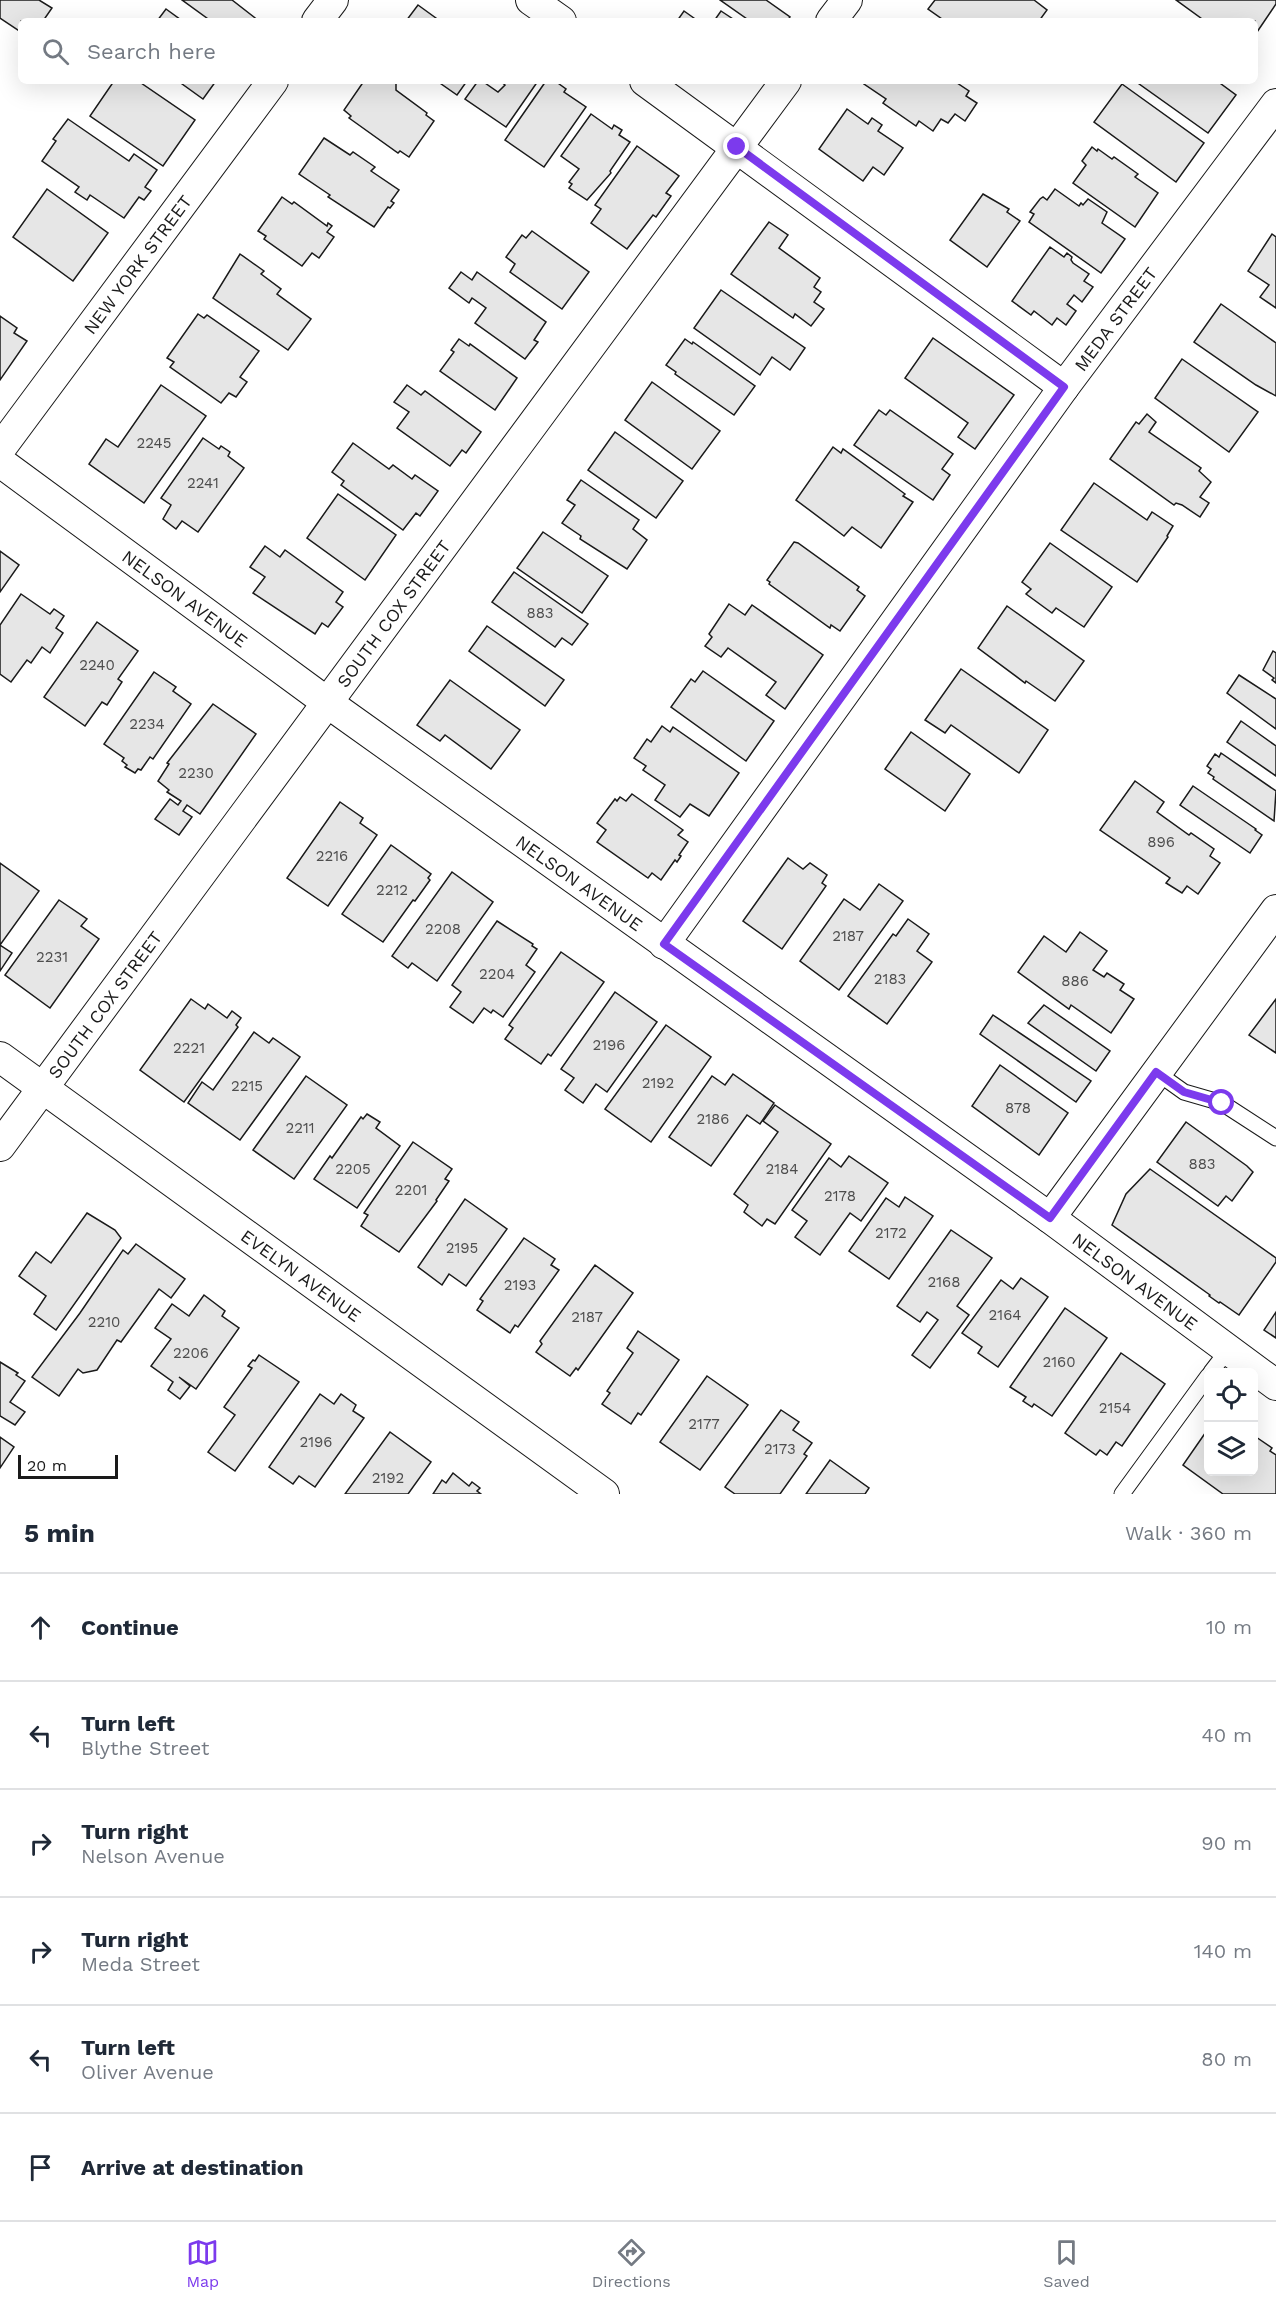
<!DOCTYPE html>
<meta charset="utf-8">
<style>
body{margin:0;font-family:"Work Sans",sans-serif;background:#f6f6f7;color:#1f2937}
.controls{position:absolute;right:18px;bottom:18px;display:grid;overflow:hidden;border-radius:9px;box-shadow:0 6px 24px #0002}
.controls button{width:54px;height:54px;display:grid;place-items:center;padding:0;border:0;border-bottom:2px solid #e0e1e3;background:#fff;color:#1f2937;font:30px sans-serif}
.scale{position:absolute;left:18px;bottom:15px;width:100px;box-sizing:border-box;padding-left:6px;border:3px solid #1a1a1a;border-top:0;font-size:16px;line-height:21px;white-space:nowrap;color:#1a1a1a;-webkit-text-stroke:4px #fff;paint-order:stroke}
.stop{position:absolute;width:18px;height:18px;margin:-14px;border:4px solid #7c3aed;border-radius:50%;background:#fff}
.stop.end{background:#7c3aed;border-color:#fff;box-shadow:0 2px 6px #0008}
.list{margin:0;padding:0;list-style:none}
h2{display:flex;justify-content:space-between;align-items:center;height:78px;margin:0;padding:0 24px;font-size:26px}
h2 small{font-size:20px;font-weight:400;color:#747a83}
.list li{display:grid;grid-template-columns:39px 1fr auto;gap:18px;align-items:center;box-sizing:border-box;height:108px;padding:0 24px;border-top:2px solid #e0e1e3}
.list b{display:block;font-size:22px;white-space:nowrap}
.list p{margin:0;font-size:20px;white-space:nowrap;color:#747a83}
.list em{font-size:20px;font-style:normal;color:#747a83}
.icon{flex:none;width:33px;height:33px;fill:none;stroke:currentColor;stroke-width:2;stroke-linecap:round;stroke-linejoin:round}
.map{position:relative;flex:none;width:1276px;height:1494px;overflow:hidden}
.search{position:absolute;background:#fff;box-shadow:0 6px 24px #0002;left:18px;right:18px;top:18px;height:66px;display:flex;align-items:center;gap:15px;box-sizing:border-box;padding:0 21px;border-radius:9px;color:#747a83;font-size:22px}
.sheet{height:726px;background:#fff}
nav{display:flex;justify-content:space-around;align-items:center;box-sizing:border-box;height:84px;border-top:2px solid #e0e1e3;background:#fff;font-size:16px;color:#747a83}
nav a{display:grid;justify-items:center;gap:3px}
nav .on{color:#7c3aed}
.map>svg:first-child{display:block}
</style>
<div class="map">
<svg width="1276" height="1494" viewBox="0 0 1276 1494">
<rect width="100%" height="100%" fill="#fff"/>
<!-- building -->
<g fill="#e6e6e6" stroke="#1a1a1a" stroke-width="1.5">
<path d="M0,0h39l13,8 -9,13h-22v11l-21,-14z"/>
<path d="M182,0h50l27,21h-48z"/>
<path d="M720,0h46l24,17 -3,4h-37z"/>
<path d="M935,0h99l13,10 -8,11h-94l-17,-12z"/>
<path d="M1176,0h100v4l-21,31v-14h-50z"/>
<path d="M418,5l22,16h-34z"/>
<path d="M166,9l15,11v1h-24z"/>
<path d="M684,11l14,10h-21z"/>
<path d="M721,11l15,10h-22z"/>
<path d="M114,81h24l57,39 -32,46 -73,-50z"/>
<path d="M178,81h38l-13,18z"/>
<path d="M364,81h30l2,1v8l31,23 -1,2 8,6 -25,36 -9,-6 -2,2 -49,-35 2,-2 -7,-6z"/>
<path d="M437,81h30l-10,14z"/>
<path d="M478,81h4l16,11 7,-7 -5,-4h38l-32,46 -41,-28z"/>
<path d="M546,81l5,2 4,-2 11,8 -2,3 22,15 -42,60 -39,-27z"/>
<path d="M866,81h88l15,10 -3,5 11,7 -12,18 -10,-7 -7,9 -7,-4 -8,12 -14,-10 -3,5 -33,-23 3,-4 -22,-15z"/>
<path d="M1135,81h82l19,14 -28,38z"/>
<path d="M1122,84l82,59 -28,39 -82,-60z"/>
<path d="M847,109l21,15 4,-6 10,7 -4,6 25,17 -19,27 -11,-8 -10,14 -44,-32z"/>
<path d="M591,114l21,15 2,-4 8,5 -3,5 11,7 -20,29 1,2 -24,27 -18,-12 3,-4 -3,-2 10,-13 -18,-13z"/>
<path d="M68,119l61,42 5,-7 23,16 -12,17 6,4 -7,9 -5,-3 -15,21 -34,-23 -3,5 -12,-8 4,-5 -37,-26 14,-20 -3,-2z"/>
<path d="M324,138l26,17 3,-3 22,15 -4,4 28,19 -8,11 3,2 -4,5 -2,-1 -14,20 -46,-30 2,-2 -31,-21z"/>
<path d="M637,146l42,30 -13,17 5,3 -15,21 -3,-2 -26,34 -36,-26 10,-14 -6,-4z"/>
<path d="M1092,147l5,4 1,-2 14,10 2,-2 24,17 -3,3 23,16 -23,34 -62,-44 13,-18 -4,-4z"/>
<path d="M47,189l61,44 -35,48 -60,-44z"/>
<path d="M1055,189l24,17 2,-3 2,2 5,-6 19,13 -5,11 23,16 -24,34 -72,-51 5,-8 -4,-2 10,-13 3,-2 4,3z"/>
<path d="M983,194l26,15 -2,3 13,9 -33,46 -37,-27z"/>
<path d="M282,197l10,7 2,-2 33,24 1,-3 4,3 -5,6 7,5 -15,21 -7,-5 -10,13 -38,-27 2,-3 -8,-5z"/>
<path d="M769,222l19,13 -9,13 41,30 -6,9 7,5 -7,10 10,7 -13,17 -16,-12 -2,4 -62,-44z"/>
<path d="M532,231l57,41 -27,37 -52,-37 5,-8 -9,-7 16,-22 4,3z"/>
<path d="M1272,234l4,3v71l-16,-11 9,-12 -21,-14z"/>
<path d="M1050,247l14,10 3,-4 5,4 -1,3 2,3 16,11 -5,7 9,6 -11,15 -8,-7 -7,9 9,7 -10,14 -9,-7 -5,7 -18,-14 -3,4 -19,-14z"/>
<path d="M240,254l24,17 -3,3 20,15 -4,5 34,25 -23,31 -75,-52z"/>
<path d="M461,272l11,8 5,-8 69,50 -12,18 4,2 -13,17 -50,-36 11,-15 -14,-10 -3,5 -20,-15z"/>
<path d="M721,290l84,58 -15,22 -18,-13 -12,18 -66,-47z"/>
<path d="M1221,304l55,39v53l-20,-11 -62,-43z"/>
<path d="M198,314l6,4 3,-3 52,36 -19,26 7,5 -11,15 -7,-4 -8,10 -51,-36 4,-5 -7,-4z"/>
<path d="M0,316l17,12 -3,5 13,8 -27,39z"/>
<path d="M933,338l81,57 -39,54 -17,-12 10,-14 -63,-45z"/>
<path d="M459,339l10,7 1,-2 47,34 -22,32 -55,-39 14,-19 -3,-2z"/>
<path d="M685,339l7,5 1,-2 62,44 -21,29 -59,-41 1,-2 -10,-7z"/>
<path d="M1182,359l76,53 -29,40 -74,-54z"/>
<path d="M652,382l68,49 -28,38 -67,-49z"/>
<path d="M161,385l45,31 -62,87 -55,-39 17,-25 12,8z"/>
<path d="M407,385l14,10 4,-4 56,41 -15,21 -4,-3 -12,16 -53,-38 12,-16 -15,-10z"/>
<path d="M879,410l7,5 4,-5 63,44 -11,15 8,6 -17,25 -79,-55z"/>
<path d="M1147,414l9,8 -7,10 52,36 -2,3 12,11 -11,15 9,6 -9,14 -18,-12 -6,-2 -2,2 -64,-46 26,-37 3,2z"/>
<path d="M615,432l68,49 -27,37 -68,-48z"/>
<path d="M203,438l16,11 2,-3 9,6 -2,4 16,12 -46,64 -16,-11 -6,8 -13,-10 8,-14 -10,-7z"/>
<path d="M353,443l36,26 4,-4 19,14 3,-4 23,16 -18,25 -4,-3 -13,17 -62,-45 3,-4 -12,-9z"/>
<path d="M833,447l8,6 2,-4 62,45 -2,2 10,6 -32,46 -29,-21 -8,9 -48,-36z"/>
<path d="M581,480l58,40 -6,9 14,11 -20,29 -47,-30 1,-3 -19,-13 13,-18 -8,-5z"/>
<path d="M1094,483l53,37 5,-8 21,14 -6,10 1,1 -31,45 -76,-52z"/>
<path d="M338,494l58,41 -31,45 -58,-42z"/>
<path d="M543,532l65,44 -26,37 -65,-45z"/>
<path d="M794,542l4,1 61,44 -2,3 8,6 -25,35 -9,-6 -1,3 -61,-44 1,-2 -3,-2z"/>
<path d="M1050,543l62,44 -28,40 -28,-19 -4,5 -26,-19 5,-5 -9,-7z"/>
<path d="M265,546l15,11 5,-7 58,42 -7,10 7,5 -15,20 -6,-4 -7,11 -62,-41 12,-16 -15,-10z"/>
<path d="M0,551l19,14 -19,27z"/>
<path d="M514,572l74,52 -16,21 -10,-7 -7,9 -63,-45z"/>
<path d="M21,594l29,20 4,-5 10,7 -8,12 7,5 -13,20 -8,-6 -11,16 -4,-3 -16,22 -11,-8v-49z"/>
<path d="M729,604l16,11 7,-10 71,50 -38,54 -19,-14 10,-13 -48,-34 -7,9 -16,-11 7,-9 -3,-3z"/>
<path d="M1007,606l77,55 -29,40 -29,-20 -1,2 -47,-35z"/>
<path d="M97,622l41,29 -20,28 4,3 -15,23 -5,-3 -17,24 -41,-29z"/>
<path d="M487,626l77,54 -19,26 -76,-55z"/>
<path d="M1273,651l3,2v30l-4,-3 2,-2 -11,-8z"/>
<path d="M961,669l87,61 -29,43 -68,-48 -6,8 -20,-13z"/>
<path d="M703,671l71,50 -28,40 -75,-54 20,-28 4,3z"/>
<path d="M154,672l22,15 -3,4 18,13 -38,55 -3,-2 -9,13 -3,-1 -3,4 -10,-6 2,-2 -5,-4 2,-3 -20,-14z"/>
<path d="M1239,675l37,24v30l-49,-36z"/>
<path d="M450,680l70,50 -29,39 -46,-34 -5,6 -23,-16z"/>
<path d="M213,704l43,30 -56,80 -13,-9 -4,6 9,6 -13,18 -24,-16 15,-20 8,6 3,-4 -14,-9 2,-2 -11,-9 11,-17 -2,-1z"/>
<path d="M1241,721l35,25v30l-49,-34z"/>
<path d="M662,726l8,6 3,-5 66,46 -30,43 -19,-12 -10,13 -25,-17 10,-15 -22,-15 3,-4 -12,-8 13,-19 4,3z"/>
<path d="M911,732l59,42 -25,37 -60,-42z"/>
<path d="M1221,753l55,38 -2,30 -61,-42 1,-2 -6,-4 3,-4 -4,-3 8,-12 4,3z"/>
<path d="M1135,781l29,21 -7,10 32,23 2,-2 23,16 -4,7 10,7 -22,31 -11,-8 -5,7 -16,-10 4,-5 -70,-48z"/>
<path d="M1193,786l63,43 -1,1 7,5 -12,18 -70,-48z"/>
<path d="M632,794l51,36 -5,5 10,7 -9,13 2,1 -4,6 -2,-2 -14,20 -9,-7 -4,5 -51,-36 9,-12 -9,-7 18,-24 2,2 3,-4 6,4z"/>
<path d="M340,802l23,16 -3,5 17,12 -49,71 -41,-28z"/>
<path d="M391,845l40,29 -3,4 2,2 -15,21 -2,-1 -30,42 -41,-28z"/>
<path d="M788,858l15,11 7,-6 17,12 -5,8 4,3 -44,63 -39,-28z"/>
<path d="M0,863l39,28 -39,54 12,8 -12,18z"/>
<path d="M452,872l41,30 -56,79 -25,-18 -4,5 -16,-12z"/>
<path d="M879,884l24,17 -64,89 -39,-29 44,-62 16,11z"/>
<path d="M59,900l28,19 -6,7 18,13 -49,69 -45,-33z"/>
<path d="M908,919l21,15 -12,17 15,11 -45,62 -39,-28 45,-62 3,2z"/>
<path d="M497,921l36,23 -1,2 5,3 -11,16 9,7 -32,45 -10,-7 -2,3 -7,-5 -11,15 -23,-16 11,-15 -9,-7z"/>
<path d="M1080,932l27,19 -14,19 11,7 3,-4 17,11 -4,6 14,9 -23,34 -40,-28 -2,4 -51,-37 26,-36 22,16z"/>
<path d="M561,952l43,30 -53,74 -3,-2 -7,10 -36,-25 8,-11 -4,-3z"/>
<path d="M615,992l42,30 -50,70 -11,-8 -13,19 -18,-13 9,-12 -13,-9z"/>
<path d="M191,999l14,10 3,-5 19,14 5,-7 9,7 -5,7 2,2 -54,75 -44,-32z"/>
<path d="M1276,999v54l-27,-18z"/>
<path d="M1044,1005l66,46 -14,20 -68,-48z"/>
<path d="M993,1015l98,66 -15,21 -96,-68z"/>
<path d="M666,1025l45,32 -60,85 -46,-33z"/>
<path d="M254,1032l15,11 4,-5 27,19 -60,83 -52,-37 14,-21 11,8z"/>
<path d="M1000,1065l68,48 -29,42 -67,-49z"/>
<path d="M733,1074l41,29 -14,21 -13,-9 -36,51 -42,-29 43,-61 13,9z"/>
<path d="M306,1076l41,29 -53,74 -41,-29z"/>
<path d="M775,1105l56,39 -56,80 -8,-5 -5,7 -18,-14 4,-7 -14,-11 44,-62 -15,-11z"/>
<path d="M367,1114l13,8 -4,6 24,18 -43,62 -43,-29 16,-23 2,2 29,-41 2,2z"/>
<path d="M1186,1122l61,44 6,6 -21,29 -6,-5 -8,10 -61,-44z"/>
<path d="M413,1142l39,27 -7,10 4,2 -13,19 1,1 -38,51 -38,-26 7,-11 -4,-2z"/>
<path d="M849,1156l39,27 -27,38 -11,-8 -30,42 -25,-18 12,-16 -15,-11 37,-52 12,9z"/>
<path d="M1150,1169l126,89v4l-37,53 -19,-13 -1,1 -10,-7 1,-1 -98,-70 14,-31z"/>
<path d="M905,1197l28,19 -44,63 -40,-28 37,-53 13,9z"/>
<path d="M465,1199l42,30 -41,57 -17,-12 -7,11 -24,-18z"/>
<path d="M87,1213l28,17 6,8 -65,92 -22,-16 12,-18 -27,-20 17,-24 15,11z"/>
<path d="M951,1230l41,28 -35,48 12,9 -39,53 -18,-13 26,-35 -11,-8 -7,10 -23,-16z"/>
<path d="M524,1238l31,21 -4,6 8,5 -41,57 -3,-2 -5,8 -33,-23 6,-9 -3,-2z"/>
<path d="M136,1244l49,35 -14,19 -12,-9 -38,53 -4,-2 -20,30 -14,3 -5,-4 -19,27 -27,-19 48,-64 43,-63 5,4z"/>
<path d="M595,1265l38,28 -55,77 -2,-2 -6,8 -34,-24 6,-8 -2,-3z"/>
<path d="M1021,1278l27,19 -50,70 -20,-14 4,-6 -20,-14 39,-53 12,9z"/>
<path d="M204,1295l21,16 -3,5 17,12 -43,61 -17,-12 11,9 -10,13 -12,-9 5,-8 -22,-16 20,-27 -16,-11 17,-24 17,12z"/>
<path d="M1065,1308l42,30 -55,78 -18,-12 -2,3 -9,-6 3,-4 -16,-10z"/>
<path d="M1276,1312v26l-12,-8z"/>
<path d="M638,1331l41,29 -38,55 -3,-2 -7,11 -29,-20 8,-11 -3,-2 26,-38 -6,-5z"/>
<path d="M1121,1353l44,31 -43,62 -6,-4 -9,13 -7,-5 -4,5 -31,-22z"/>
<path d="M259,1355l40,27 -64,89 -27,-19 27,-37 -11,-8 28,-39 -4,-2 5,-6 2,1z"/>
<path d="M0,1362l18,11 -2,2 9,6 -15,21 15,10 -10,13 -15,-9z"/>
<path d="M707,1376l41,29 -48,65 -40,-28z"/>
<path d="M320,1394l14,10 7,-10 15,11 -3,6 11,7 -49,69 -16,-11 -6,8 -24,-17z"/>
<path d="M781,1410l18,12 -6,8 19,13 -8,11 3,2 -27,38h-45l-10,-7z"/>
<path d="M1208,1429v43h46v-34l2,-1 16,11 -2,3 6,4v39h-53l-40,-29z"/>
<path d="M390,1432l41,30 -23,32h-63z"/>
<path d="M0,1437l14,10 -14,21z"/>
<path d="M830,1460l39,28 -4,6h-59z"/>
<path d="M453,1473l16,13 3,-4 8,6 -3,3 4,3h-48l9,-14 4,3z"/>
</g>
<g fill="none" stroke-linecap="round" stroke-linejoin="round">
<!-- lane casing -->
<g stroke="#1a1a1a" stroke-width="17">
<g id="lane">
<path d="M1156,1072l28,20 38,11 54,35"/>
<path d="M1211,1372l17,-22"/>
<path d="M1122,1494l86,-118"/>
</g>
</g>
<!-- street casing -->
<g stroke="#1a1a1a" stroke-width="32">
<g id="street">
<path d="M531,0l30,21"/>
<path d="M317,21l16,-21"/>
<path d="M831,21l16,-21"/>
<path d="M645,81l419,306"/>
<path id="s1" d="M0,449l273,-368"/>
<path id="s2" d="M0,462l328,241 722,515 226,167"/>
<path id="s3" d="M664,944l400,-557 212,-283"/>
<path id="s4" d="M0,1057l604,437"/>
<path id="s5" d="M0,1146l786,-1065"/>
<path d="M1050,1218l226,-308"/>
</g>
</g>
<!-- lane -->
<use href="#lane" stroke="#fff" stroke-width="15"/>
<!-- street -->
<use href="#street" stroke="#fff" stroke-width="30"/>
</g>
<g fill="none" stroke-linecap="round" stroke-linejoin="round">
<!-- route -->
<path stroke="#7c3aed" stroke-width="8" d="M737,147l327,240 -400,557 386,274 106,-146 28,20 38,11"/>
</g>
<g text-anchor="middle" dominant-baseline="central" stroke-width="4.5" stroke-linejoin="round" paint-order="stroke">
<!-- number labels -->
<g font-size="15" fill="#4d4d4d">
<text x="154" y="443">2245</text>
<text x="203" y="483">2241</text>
<text x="540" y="613">883</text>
<text x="97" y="665">2240</text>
<text x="147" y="724">2234</text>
<text x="196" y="773">2230</text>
<text x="1161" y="842">896</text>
<text x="332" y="856">2216</text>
<text x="392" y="890">2212</text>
<text x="443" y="929">2208</text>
<text x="848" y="936">2187</text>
<text x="52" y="957">2231</text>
<text x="497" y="974">2204</text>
<text x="890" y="979">2183</text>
<text x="1075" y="981">886</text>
<text x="609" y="1045">2196</text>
<text x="189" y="1048">2221</text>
<text x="658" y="1083">2192</text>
<text x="247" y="1086">2215</text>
<text x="1018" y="1108">878</text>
<text x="713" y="1119">2186</text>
<text x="300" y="1128">2211</text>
<text x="1202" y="1164">883</text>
<text x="353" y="1169">2205</text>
<text x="782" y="1169">2184</text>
<text x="411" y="1190">2201</text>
<text x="840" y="1196">2178</text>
<text x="891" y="1233">2172</text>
<text x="462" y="1248">2195</text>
<text x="944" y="1282">2168</text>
<text x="520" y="1285">2193</text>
<text x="1005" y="1315">2164</text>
<text x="587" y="1317">2187</text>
<text x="104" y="1322">2210</text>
<text x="191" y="1353">2206</text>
<text x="1059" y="1362">2160</text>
<text x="1115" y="1408">2154</text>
<text x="704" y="1424">2177</text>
<text x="316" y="1442">2196</text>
<text x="780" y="1449">2173</text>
<text x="388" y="1478">2192</text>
</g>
<!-- street labels -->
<g font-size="18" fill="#1a1a1a" stroke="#fff">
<text stroke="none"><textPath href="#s1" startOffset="230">NEW YORK STREET</textPath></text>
<text stroke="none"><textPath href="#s3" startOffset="771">MEDA STREET</textPath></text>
<text stroke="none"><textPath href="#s2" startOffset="230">NELSON AVENUE</textPath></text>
<text stroke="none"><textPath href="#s5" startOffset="662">SOUTH COX STREET</textPath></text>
<text stroke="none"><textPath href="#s2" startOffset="716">NELSON AVENUE</textPath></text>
<text stroke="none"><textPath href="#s5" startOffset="176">SOUTH COX STREET</textPath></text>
<text stroke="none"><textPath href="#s4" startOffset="372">EVELYN AVENUE</textPath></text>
<text stroke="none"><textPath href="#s2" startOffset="1400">NELSON AVENUE</textPath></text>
</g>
</g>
</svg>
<div class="controls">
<button><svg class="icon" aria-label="locate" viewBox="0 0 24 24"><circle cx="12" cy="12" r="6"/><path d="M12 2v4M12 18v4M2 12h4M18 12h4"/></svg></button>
<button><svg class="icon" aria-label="layers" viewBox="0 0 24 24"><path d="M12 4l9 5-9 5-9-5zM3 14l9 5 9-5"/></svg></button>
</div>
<div class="scale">20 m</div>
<div class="stop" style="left:1222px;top:1103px"></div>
<div class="stop end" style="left:737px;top:147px"></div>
<div class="search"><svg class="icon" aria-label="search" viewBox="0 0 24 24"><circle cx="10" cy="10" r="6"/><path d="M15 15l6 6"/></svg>Search here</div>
</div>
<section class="sheet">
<h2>5 min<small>Walk · 360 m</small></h2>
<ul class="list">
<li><svg class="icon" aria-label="ahead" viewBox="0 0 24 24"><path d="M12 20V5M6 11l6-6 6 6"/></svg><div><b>Continue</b></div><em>10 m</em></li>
<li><svg class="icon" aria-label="left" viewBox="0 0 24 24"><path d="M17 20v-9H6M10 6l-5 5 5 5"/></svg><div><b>Turn left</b><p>Blythe Street</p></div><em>40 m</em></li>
<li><svg class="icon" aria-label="right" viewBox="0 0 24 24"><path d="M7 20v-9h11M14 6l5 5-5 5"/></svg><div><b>Turn right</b><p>Nelson Avenue</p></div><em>90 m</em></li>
<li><svg class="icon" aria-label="right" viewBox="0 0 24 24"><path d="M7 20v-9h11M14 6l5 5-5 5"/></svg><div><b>Turn right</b><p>Meda Street</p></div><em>140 m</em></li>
<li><svg class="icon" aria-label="left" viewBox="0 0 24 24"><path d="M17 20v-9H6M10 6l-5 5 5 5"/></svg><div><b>Turn left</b><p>Oliver Avenue</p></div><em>80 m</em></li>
<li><svg class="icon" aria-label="arrive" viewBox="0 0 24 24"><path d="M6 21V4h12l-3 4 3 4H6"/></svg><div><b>Arrive at destination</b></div></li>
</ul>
</section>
<nav>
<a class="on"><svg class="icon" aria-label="map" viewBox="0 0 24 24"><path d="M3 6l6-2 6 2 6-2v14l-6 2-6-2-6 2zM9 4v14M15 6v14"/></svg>Map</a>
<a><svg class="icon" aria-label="directions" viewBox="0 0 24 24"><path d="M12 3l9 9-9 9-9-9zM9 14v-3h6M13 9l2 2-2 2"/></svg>Directions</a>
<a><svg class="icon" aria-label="saved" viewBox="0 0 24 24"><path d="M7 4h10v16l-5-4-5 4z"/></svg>Saved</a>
</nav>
